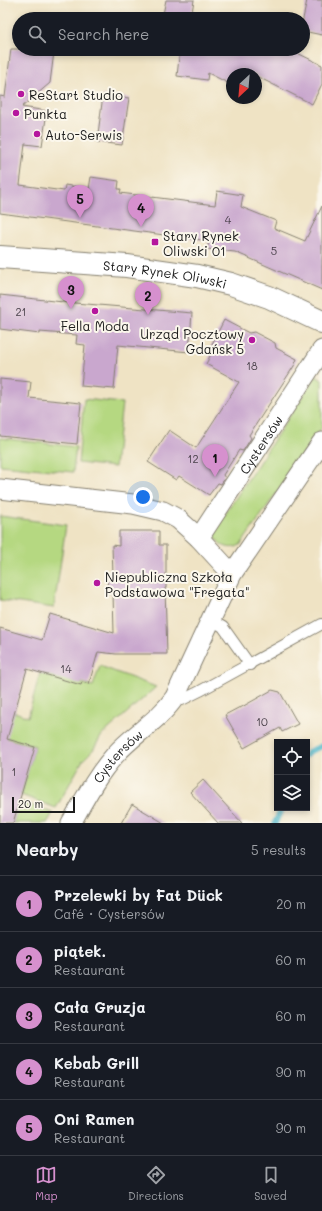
<!DOCTYPE html>
<meta charset="utf-8">
<style>
body{margin:0;font-family:Mali,sans-serif;background:#242831;color:#f1f3f6}
.controls{position:absolute;right:12px;bottom:12px;display:grid;overflow:hidden;border-radius:0px;box-shadow:0 2px 6px #0003}
.controls button{width:36px;height:36px;display:grid;place-items:center;padding:0;border:0;border-bottom:1px solid #363941;background:#171b24;color:#f1f3f6;font:20px sans-serif}
.compass{position:absolute;left:226px;top:68px;width:36px;height:36px;border-radius:50%;background:#171b24;box-shadow:0 2px 6px #0003;rotate:206deg}
.scale{position:absolute;left:12px;bottom:10px;width:63px;box-sizing:border-box;padding-left:4px;border:2px solid #1c1c1c;border-top:0;font-size:11px;line-height:14px;white-space:nowrap;color:#1c1c1c;-webkit-text-stroke:3px #fbf7ec;paint-order:stroke}
.you{position:absolute;left:143px;top:497px;width:14px;height:14px;margin:-10px;border:3px solid #fff;border-radius:50%;background:#1a73e8;box-shadow:0 0 0 6px #1a73e833}
.badge{display:grid;place-items:center;width:26px;height:26px;border-radius:50%;background:#d690ce;color:#111;font-size:13px;font-weight:700}
.pin{position:absolute;translate:-50% -33px;filter:drop-shadow(0 1px 2px #0008)}
.pin::after{content:'';position:absolute;top:21px;width:14px;height:12px;background:inherit;clip-path:polygon(0 0,100% 0,50% 100%)}
.list{margin:0;padding:0;list-style:none}
h2{display:flex;justify-content:space-between;align-items:center;height:52px;margin:0;padding:0 16px;font-size:17px}
h2 small{font-size:13px;font-weight:400;color:#9ea1a6}
.list li{display:grid;grid-template-columns:26px 1fr auto;gap:12px;align-items:center;box-sizing:border-box;height:56px;padding:0 16px;border-top:1px solid #363941}
.list b{display:block;font-size:15px;white-space:nowrap}
.list p{margin:0;font-size:13px;white-space:nowrap;color:#9ea1a6}
.list em{font-size:13px;font-style:normal;color:#9ea1a6}
.icon{flex:none;width:22px;height:22px;fill:none;stroke:currentColor;stroke-width:2;stroke-linecap:round;stroke-linejoin:round}
.map{position:relative;flex:none;width:322px;height:823px;overflow:hidden}
.search{position:absolute;background:#171b24;box-shadow:0 2px 6px #0003;left:12px;right:12px;top:12px;height:44px;display:flex;align-items:center;gap:10px;box-sizing:border-box;padding:0 14px;border-radius:22px;color:#9ea1a6;font-size:15px}
.sheet{height:332px;background:#171b24}
nav{display:flex;justify-content:space-around;align-items:center;box-sizing:border-box;height:56px;border-top:1px solid #363941;background:#171b24;font-size:11px;color:#9ea1a6}
nav a{display:grid;justify-items:center;gap:2px}
nav .on{color:#d690ce}
.map>svg:first-child{display:block}
</style>
<div class="map">
<svg width="322" height="823" viewBox="0 0 322 823">
<rect width="100%" height="100%" fill="#fbf7ec"/>
<filter id="ink" filterUnits="userSpaceOnUse"><feTurbulence type="fractalNoise" baseFrequency=".025" numOctaves="2"/><feDisplacementMap in="SourceGraphic" scale="8" xChannelSelector="R" yChannelSelector="G"/><feConvolveMatrix kernelMatrix="1 2 1 2 8 2 1 2 1" color-interpolation-filters="sRGB"/></filter>
<filter id="wash" filterUnits="userSpaceOnUse"><feTurbulence type="fractalNoise" baseFrequency=".012" numOctaves="4" result="noise"/><feDisplacementMap in="SourceGraphic" scale="16" xChannelSelector="R" yChannelSelector="G"/><feGaussianBlur stdDeviation="0.9" result="paint"/><feColorMatrix in="noise" values="0 0 0 0 0 0 0 0 0 0 0 0 0 0 0 0 0 1.4 0 .05"/><feComposite in="paint" operator="in"/></filter>
<g filter="url(#wash)">
<rect width="100%" height="100%" fill="#efe3c4"/>
<!-- green -->
<g fill="#b5d881" stroke="#687a4e">
<path d="M316,376l6,4v47l-80,116c-8,9 -25,4 -27,-9 0,-2 0,-4 1,-6z"/>
<path d="M84,399l38,4 -7,64 -37,-4z"/>
<path d="M0,438l76,9 -3,25 -73,-7z"/>
<path d="M0,516l66,9 -12,83 -54,-8z"/>
<path d="M100,666l56,21 -54,48 -9,15 -10,10 -27,48 -35,-13 14,-49 -35,-10v-5l12,-20 16,6 12,-44 53,13z"/>
<path d="M19,801l34,12 -6,10h-34z"/>
</g>
<g fill="none" stroke-linecap="round" stroke-linejoin="round">
<!-- stream -->
<g stroke="#4cb5c9" stroke-width="6">
<path d="M307,755l3,-4 12,-5"/>
<path d="M275,823l7,-15"/>
</g>
</g>
<g id="blocks">
<!-- building -->
<g fill="#c9a7ce">
<path d="M166,0h28l-3,19h-29z"/>
<path d="M307,0h15v35l-19,-4v-12z"/>
<path d="M11,49h30v1l13,2 -4,31 -28,24 25,4 -5,35 -17,-2 -5,41 44,6 1,-6 24,4 2,-12 28,4 -1,8h3l-1,4 95,12 2,-14 26,4 -2,12 35,14 -2,7 31,13 17,-35v84l-87,-38 -28,-3 2,-8 -209,-28v-117l5,1z"/>
<path d="M180,49h109l33,16v19l-10,20 -56,-28v-2h-4l-11,-5 -2,5h-7v11l-24,-12 -1,7 -30,-4z"/>
<path d="M103,95l26,3 -7,47 -25,-3z"/>
<path d="M0,295l63,7 129,11 -3,39 -71,-7 -4,44 -33,-3 4,-41 -9,-1 1,-9 -37,-3v2l-40,-5z"/>
<path d="M224,320l25,13 5,-1 21,11 1,5 21,11 -3,7 -45,69 2,3 -8,13 -4,-1 -16,25 2,3 -4,6 -3,-1 -9,12 -30,-19 -3,4 -28,-18 21,-32 27,18 43,-66 -33,-18 5,-10h-4z"/>
<path d="M0,379l31,3 -2,16 52,5 -4,41 -77,-8z"/>
<path d="M119,531h40v14h7v43h-1l2,66h-51l-18,-2 -9,32 -7,-2 -1,3 -54,-16 -20,70 28,8 -22,76h-13v-195l42,12 8,-26 64,19 -1,-40h-5l-1,-17h6l-1,-31 7,1z"/>
<path d="M272,690l8,2 18,32 -16,8 -2,-4 -36,20 -19,-33 15,-8v1z"/>
<path d="M203,780l39,43h-24l-28,-31z"/>
<path d="M132,804l32,19h-43z"/>
</g>
</g>
</g>
<g filter="url(#ink)">
<use href="#blocks" fill-opacity="0" stroke="#868070" stroke-width="1"/>
<g fill="none" stroke-linecap="round" stroke-linejoin="round">
<!-- lane casing -->
<g stroke="#868070" stroke-width="12">
<g id="lane">
<path d="M211,620l12,7 27,38"/>
<path d="M175,697l7,3 18,-9 122,-67"/>
</g>
</g>
<!-- street casing -->
<g stroke="#868070" stroke-width="21">
<g id="street">
<path d="M0,489l133,15 30,7 15,8 21,19 33,36"/>
<path id="s1" d="M199,538l123,-188"/>
<path id="s2" d="M71,823c13,-23 26,-48 44,-68 18,-21 44,-34 60,-58l57,-123 90,-132"/>
</g>
</g>
<!-- secondary casing -->
<g stroke="#868070" stroke-width="24">
<g id="secondary">
<path id="s3" d="M0,257l127,9 70,10 34,8 38,13 53,25"/>
</g>
</g>
<!-- lane -->
<use href="#lane" stroke="#fff" stroke-width="10"/>
<!-- street -->
<use href="#street" stroke="#fff" stroke-width="19"/>
<!-- secondary -->
<use href="#secondary" stroke="#fff" stroke-width="22"/>
</g>
</g>
<!-- markers -->
<g fill="#b5179e" stroke="#fbf7ec" stroke-width="1.5">
<circle cx="21" cy="94" r="4"/>
<circle cx="16" cy="113" r="4"/>
<circle cx="37" cy="134" r="4"/>
<rect x="151" y="238" width="8" height="8" rx="2"/>
<circle cx="95" cy="311" r="4"/>
<circle cx="252" cy="340" r="4"/>
<circle cx="97" cy="583" r="4"/>
</g>
<g text-anchor="middle" dominant-baseline="central" stroke-width="4" stroke-linejoin="round" paint-order="stroke">
<!-- number labels -->
<g font-size="11" fill="#473f48">
<text x="228" y="219">4</text>
<text x="274" y="250">5</text>
<text x="21" y="311">21</text>
<text x="252" y="365">18</text>
<text x="193" y="458">12</text>
<text x="66" y="668">14</text>
<text x="262" y="721">10</text>
<text x="14" y="771">1</text>
</g>
<!-- poi labels -->
<g font-size="13" fill="#1c1c1c" stroke="#fbf7ec" text-anchor="start">
<text x="29" y="94">ReStart Studio</text>
<text x="24" y="113">Punkta</text>
<text x="45" y="134">Auto-Serwis</text>
<text x="163" y="235">Stary Rynek<tspan x="163" dy="15">Oliwski 01</tspan></text>
<text x="95" y="325" text-anchor="middle">Fella Moda</text>
<text x="244" y="333" text-anchor="end">Urząd Pocztowy<tspan x="244" dy="15">Gdańsk 5</tspan></text>
<text x="105" y="576">Niepubliczna Szkoła<tspan x="105" dy="15">Podstawowa "Fregata"</tspan></text>
</g>
<!-- street labels -->
<g font-size="13" fill="#1c1c1c" stroke="#fbf7ec">
<text stroke="none"><textPath href="#s3" startOffset="166">Stary Rynek Oliwski</textPath></text>
<text stroke="none"><textPath href="#s1" startOffset="112">Cystersów</textPath></text>
<text stroke="none"><textPath href="#s2" startOffset="82">Cystersów</textPath></text>
</g>
</g>
</svg>
<div class="controls">
<button><svg class="icon" aria-label="locate" viewBox="0 0 24 24"><circle cx="12" cy="12" r="6"/><path d="M12 2v4M12 18v4M2 12h4M18 12h4"/></svg></button>
<button><svg class="icon" aria-label="layers" viewBox="0 0 24 24"><path d="M12 4l9 5-9 5-9-5zM3 14l9 5 9-5"/></svg></button>
</div>
<svg class="compass" viewBox="-18 -18 36 36"><path d="M0-13l5 13h-10z" fill="#e53935"/><path d="M0 13l5-13h-10z" fill="#9ea1a6"/></svg>
<div class="scale">20 m</div>
<div class="you"></div>
<div class="pin badge" style="left:215px;top:477px">1</div>
<div class="pin badge" style="left:148px;top:315px">2</div>
<div class="pin badge" style="left:71px;top:309px">3</div>
<div class="pin badge" style="left:141px;top:227px">4</div>
<div class="pin badge" style="left:80px;top:218px">5</div>
<div class="search"><svg class="icon" aria-label="search" viewBox="0 0 24 24"><circle cx="10" cy="10" r="6"/><path d="M15 15l6 6"/></svg>Search here</div>
</div>
<section class="sheet">
<h2>Nearby<small>5 results</small></h2>
<ul class="list">
<li><span class="badge">1</span><div><b>Przelewki by Fat Dück</b><p>Café · Cystersów</p></div><em>20 m</em></li>
<li><span class="badge">2</span><div><b>piątek.</b><p>Restaurant</p></div><em>60 m</em></li>
<li><span class="badge">3</span><div><b>Cała Gruzja</b><p>Restaurant</p></div><em>60 m</em></li>
<li><span class="badge">4</span><div><b>Kebab Grill</b><p>Restaurant</p></div><em>90 m</em></li>
<li><span class="badge">5</span><div><b>Oni Ramen</b><p>Restaurant</p></div><em>90 m</em></li>
</ul>
</section>
<nav>
<a class="on"><svg class="icon" aria-label="map" viewBox="0 0 24 24"><path d="M3 6l6-2 6 2 6-2v14l-6 2-6-2-6 2zM9 4v14M15 6v14"/></svg>Map</a>
<a><svg class="icon" aria-label="directions" viewBox="0 0 24 24"><path d="M12 3l9 9-9 9-9-9zM9 14v-3h6M13 9l2 2-2 2"/></svg>Directions</a>
<a><svg class="icon" aria-label="saved" viewBox="0 0 24 24"><path d="M7 4h10v16l-5-4-5 4z"/></svg>Saved</a>
</nav>
